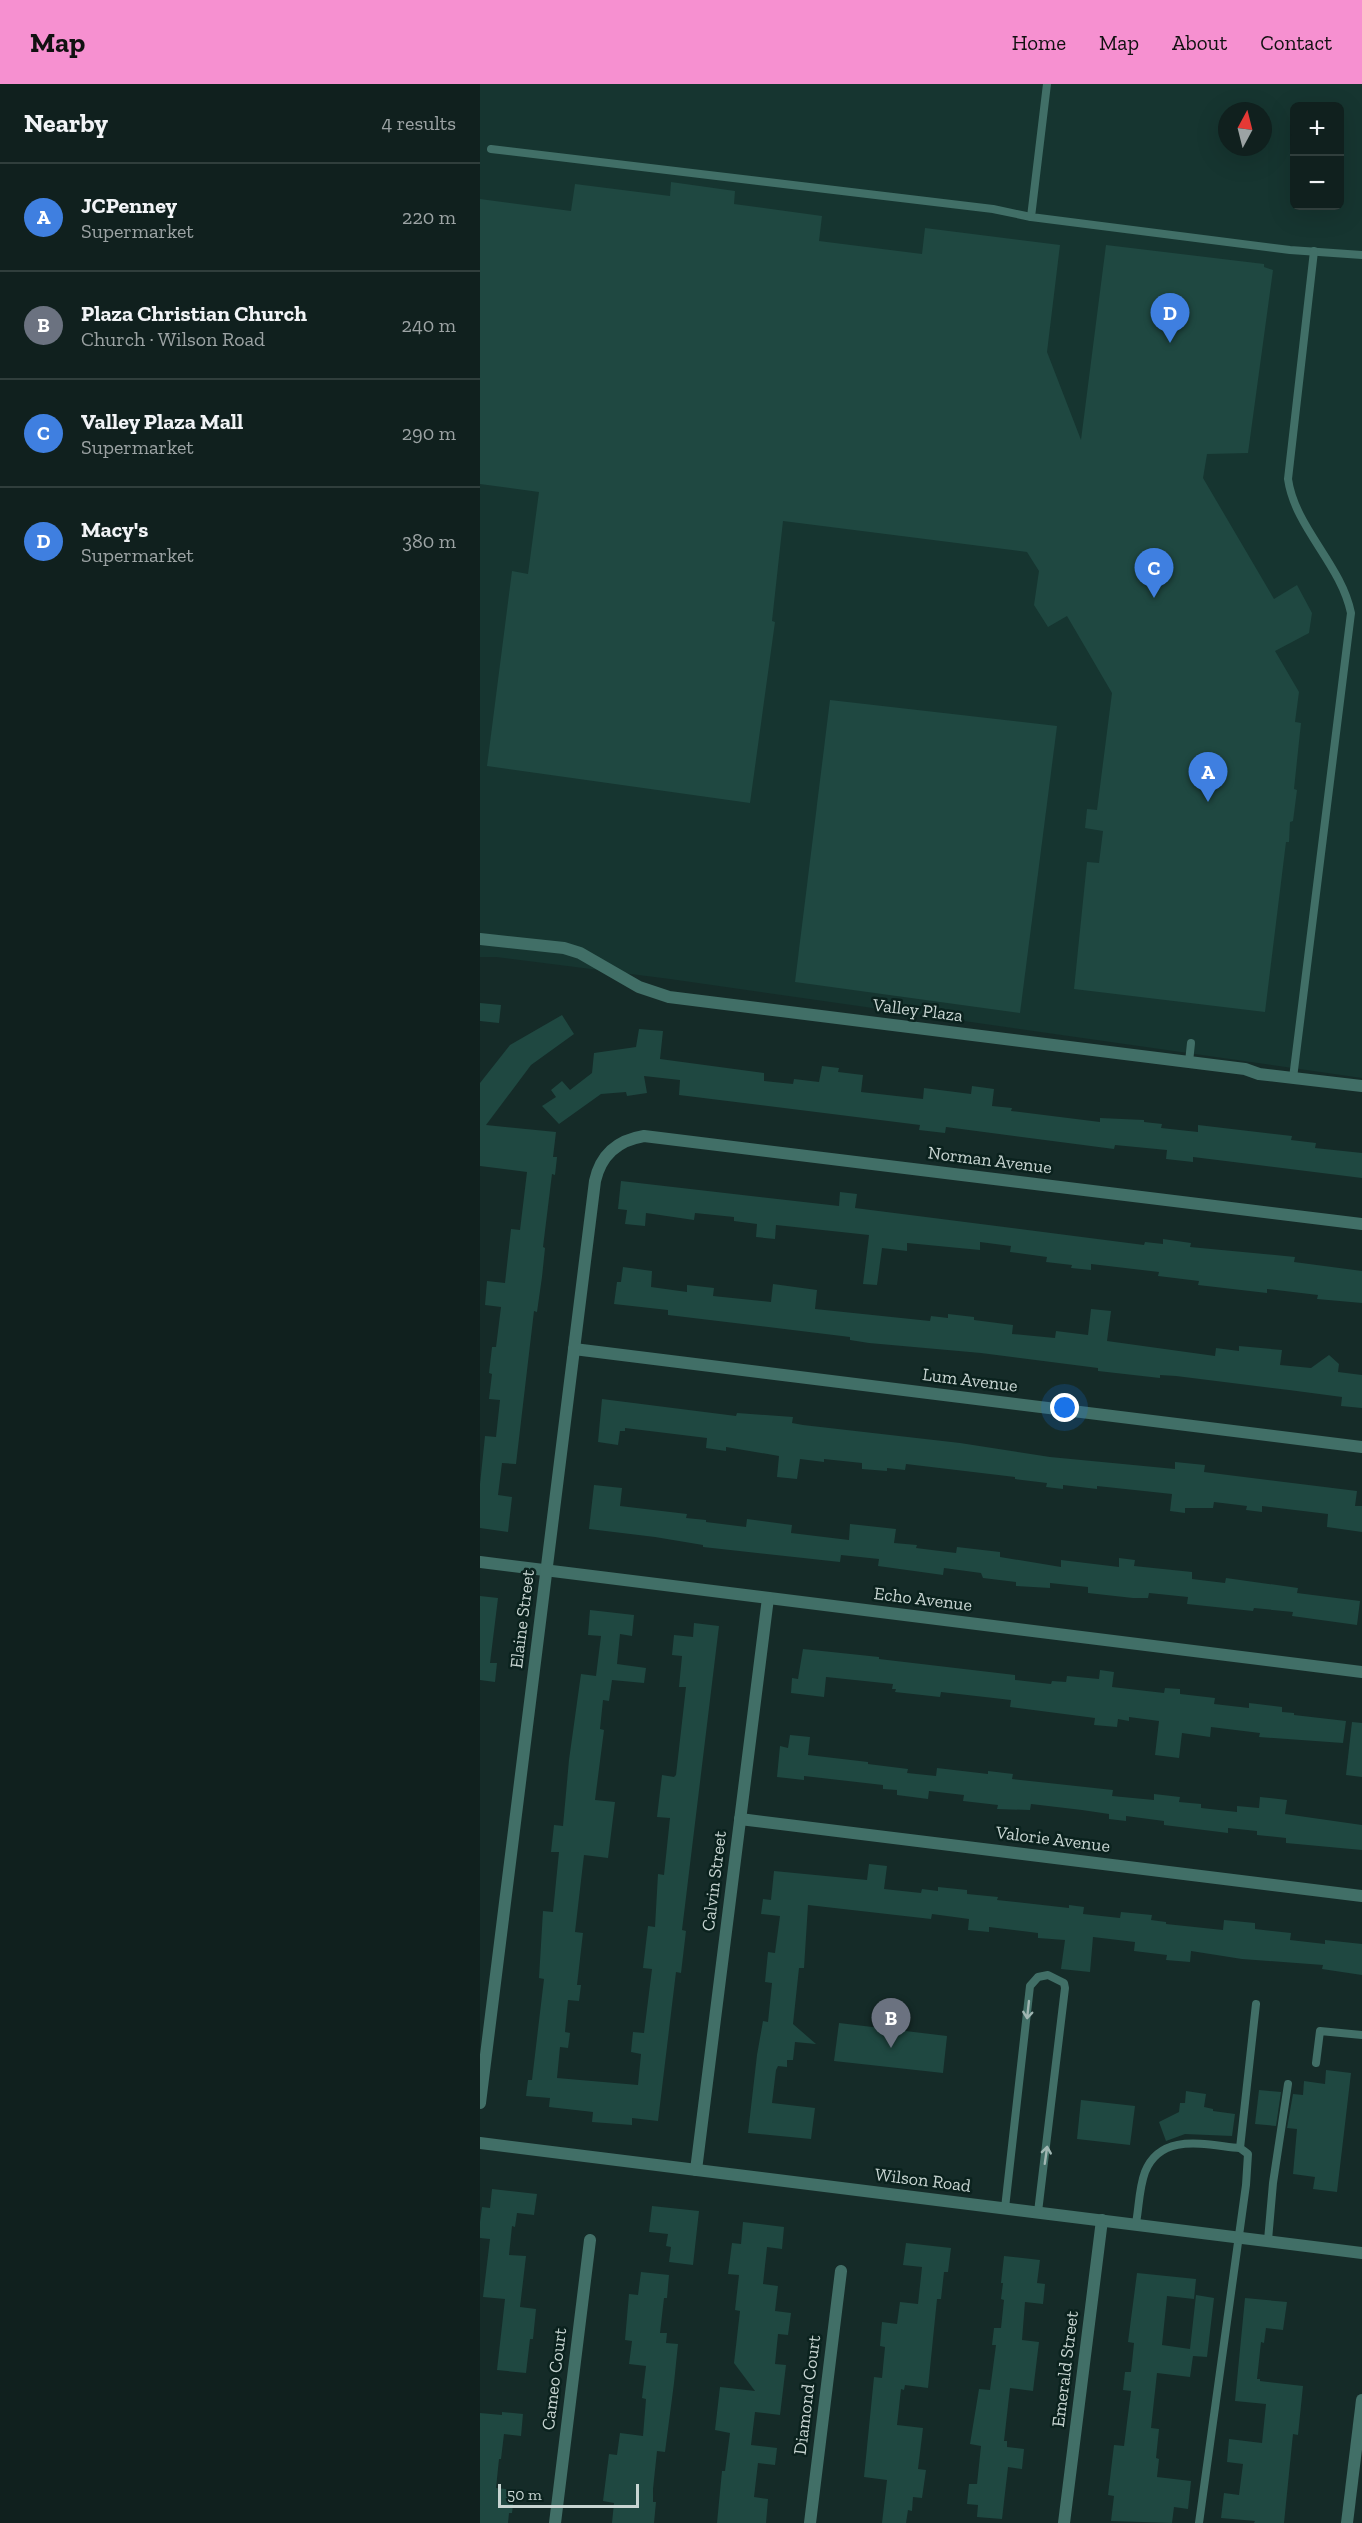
<!DOCTYPE html>
<meta charset="utf-8">
<style>
body{margin:0;font-family:"Zilla Slab",serif;background:#1e2d2b;color:#f1f3f6}
.controls{position:absolute;right:18px;top:18px;display:grid;overflow:hidden;border-radius:9px;box-shadow:0 6px 24px #0002}
.controls button{width:54px;height:54px;display:grid;place-items:center;padding:0;border:0;border-bottom:2px solid #303e3c;background:#10201e;color:#f1f3f6;font:30px sans-serif}
.compass{position:absolute;left:738px;top:18px;width:54px;height:54px;border-radius:50%;background:#10201e;box-shadow:0 6px 24px #0002;rotate:7deg}
.scale{position:absolute;left:18px;bottom:15px;width:141px;box-sizing:border-box;padding-left:6px;border:3px solid #c8d5d2;border-top:0;font-size:16px;line-height:21px;white-space:nowrap;color:#c8d5d2;-webkit-text-stroke:4px #0b221e;paint-order:stroke}
.you{position:absolute;left:585px;top:1324px;width:21px;height:21px;margin:-15px;border:4px solid #fff;border-radius:50%;background:#1a73e8;box-shadow:0 0 0 9px #1a73e833}
.badge{display:grid;place-items:center;width:39px;height:39px;border-radius:50%;background:#f690d0;color:#fff;font-size:20px;font-weight:700}
.pin{position:absolute;translate:-50% -50px;filter:drop-shadow(0 2px 3px #0008)}
.pin::after{content:'';position:absolute;top:32px;width:21px;height:18px;background:inherit;clip-path:polygon(0 0,100% 0,50% 100%)}
.list{margin:0;padding:0;list-style:none}
h2{display:flex;justify-content:space-between;align-items:center;height:78px;margin:0;padding:0 24px;font-size:26px}
h2 small{font-size:20px;font-weight:400;color:#9ca3a4}
.list li{display:grid;grid-template-columns:39px 1fr auto;gap:18px;align-items:center;box-sizing:border-box;height:108px;padding:0 24px;border-top:2px solid #303e3c}
.list b{display:block;font-size:22px;white-space:nowrap}
.list p{margin:0;font-size:20px;white-space:nowrap;color:#9ca3a4}
.list em{font-size:20px;font-style:normal;color:#9ca3a4}
.map{position:relative;flex:none;width:882px;height:2439px;overflow:hidden}
header{display:flex;align-items:center;gap:36px;box-sizing:border-box;height:84px;padding:0 30px;background:#f690d0;color:#111}
header strong{font-size:28px}
nav{display:flex;gap:33px;margin-inline-start:auto;font-size:21px}
main{display:flex}
aside{flex:1;background:#10201e}
.map>svg:first-child{display:block}
</style>
<header>
<strong>Map</strong>
<nav><a>Home</a><a>Map</a><a>About</a><a>Contact</a></nav>
</header>
<main>
<aside>
<h2>Nearby<small>4 results</small></h2>
<ul class="list">
<li><span class="badge" style="background:#3f7fe0">A</span><div><b>JCPenney</b><p>Supermarket</p></div><em>220 m</em></li>
<li><span class="badge" style="background:#6b7280">B</span><div><b>Plaza Christian Church</b><p>Church · Wilson Road</p></div><em>240 m</em></li>
<li><span class="badge" style="background:#3f7fe0">C</span><div><b>Valley Plaza Mall</b><p>Supermarket</p></div><em>290 m</em></li>
<li><span class="badge" style="background:#3f7fe0">D</span><div><b>Macy's</b><p>Supermarket</p></div><em>380 m</em></li>
</ul>
</aside>
<div class="map">
<svg width="882" height="2439" viewBox="0 0 882 2439">
<rect width="100%" height="100%" fill="#152b28"/>
<!-- built -->
<path fill="#163530" fill-rule="evenodd" d="M0,0h882v994l-692,-99 -174,-22h-16zM814,22h46v100h-46zM747,27h36v36h-36z"/>
<!-- building -->
<g fill="#1f4841">
<path d="M191,98l64,9 -1,13 88,12 -3,25 103,13 3,-26 135,17 -13,107 34,88 25,-195 158,19v3l9,3 -25,183 -41,1 -4,24 71,121 23,-14 15,28 -3,20 -34,18 24,41 -4,30 6,1 -7,66 3,1 -4,31 -3,1 -1,20h-3l-21,170 -191,-23 13,-127 12,1 4,-32 -18,-3 2,-19 10,1 15,-117 -45,-77 -19,11 -14,-22 5,-34 -12,-19 -244,-31 -11,100 3,1 -25,181 -263,-37 25,-195 16,3 11,-82 -59,-8v-285l91,12 4,-27 95,12z"/>
<path d="M350,616l227,26 -37,287 -225,-31z"/>
<path d="M0,919l21,2 -2,18 -19,-2z"/>
<path d="M82,931l12,19 -43,31 -45,60 70,7 -3,25h4l-2,18 -3,-1 -9,73 2,1 -3,29 -5,35 -3,-1 -18,153 -14,-1 -4,32 14,2 -4,35 -28,-4v-44l5,-48 11,1 4,-37 -11,-1 3,-25 -3,-1 3,-26h4l5,-40 -16,-2 2,-24 18,2 6,-54 9,1 7,-58 -47,-6v-83l30,-38z"/>
<path d="M159,945l24,2 -3,28 104,14v8l29,3 1,-5 25,3 3,-16 17,2 -1,4 25,3 -2,17 62,7 1,-11 47,6 1,-8 22,3 -2,17 20,2 -1,3 89,11v-4l44,2v2l18,2 -1,4 37,4v-7l94,11 -1,4 25,3 -1,5 47,5v25l-169,-21v5l-27,-3 1,-9 -52,-5 -1,4 -168,-22 -1,6 -26,-3 1,-5 -241,-30 1,-15 -36,-4 3,17 -20,3 -1,-4 -25,2 -42,30 -17,-18 14,-9 -5,-7 11,-9 8,9 22,-17 2,-20 42,-6z"/>
<path d="M141,1097l218,25 1,-14 17,2 -2,14 289,37 1,-3 18,2v-5l28,4 -1,4 105,10 -1,5 68,9v32l-45,-4 1,-4 -51,-6v4l-69,-8 1,-4 -41,-5 1,-4 -68,-8v6l-20,-2 1,-3 -26,-3 1,-5 -37,-5 1,-6 -31,-4v8l-73,-7v8l-25,-3 -5,37 -14,-1 6,-49 -93,-10 -1,14 -19,-2 1,-13 -23,-3v-4l-39,-4 -1,7 -48,-7 -1,13 -20,-2 2,-14 -9,-1z"/>
<path d="M143,1183l29,4 -1,16 36,5v-7l27,3 -1,8 58,6 2,-18 44,6 -2,19 115,12 1,-5 17,2v-4l26,3v3l39,5 -1,9 43,4 1,-7 32,4 3,-26 20,2 -4,30 108,15 1,-8 23,3v-5l43,4 -2,15 31,3 18,-13 10,9 -1,8 24,3v33l-21,-2 1,-9 -53,-7 -113,-14 -16,-1v3l-62,-7v-3l-117,-15 -112,-10 -19,-3v-3l-182,-22v-5l-54,-6 3,-22h4z"/>
<path d="M122,1315l134,17 1,-3 56,4 -1,6 11,2 157,18 90,14 125,12v-7l30,3 -1,7 153,19 -2,15h7v26l-35,-5 1,-13 -66,-8v6l-16,-2 1,-4 -33,-4 -1,6h-28v5l-15,-2 2,-17 -75,-8v3l-34,-4v4l-17,-2 1,-4 -32,-4v-2l-109,-13 -1,6 -18,-2v3l-25,-2v-6l-38,-4v3l-24,-3 -3,20 -20,-2 2,-21 -53,-9v4l-20,-3 1,-10 -82,-10v3h-5l-2,14 -20,-3z"/>
<path d="M114,1401l28,3 -2,18 67,8 -1,4 20,2v2l40,5 1,-8 45,6 -1,8 58,7 1,-16 46,5 -2,14 23,2 -1,3 40,5 1,-6 43,5v5l61,10v-7l58,7v-9l16,2 -1,6 58,6v7l33,4 1,-5 72,10 -1,5 63,8 -3,24 -65,-9 1,-4 -39,-4 -1,3 -66,-7 1,-7 -39,-4 -1,5h-15l-45,-5v-6l-38,-4v5l-34,-2v-4l-33,-4 -2,-5 -37,-5 -1,7 -65,-9 1,-7 -38,-4 -1,7 -137,-15v-2l-48,-8 -66,-8z"/>
<path d="M0,1512l18,2 -8,65h7l-2,19 -15,-2z"/>
<path d="M110,1526l44,5 -2,21 -12,-2 -3,30 29,4 -2,15 -32,-3 -3,21 -6,-1 -3,29 4,1 -9,70 20,2 -7,56 -24,-3 -9,77 8,1 -6,52h4l-2,16 -11,-1 -3,32 5,1 -2,15 -8,-1 -3,31 81,7 3,-31 -10,-2 2,-20 11,1 8,-64 -9,-1 5,-42 7,1 3,-53 6,1 6,-57 -13,-1 5,-42 12,2 2,-2 10,-88h-7l3,-31 -10,-1 2,-20 19,2 1,-14 25,3 -37,304 4,1 -5,42 -5,-1 -18,149 -26,-3v7l-40,-3 1,-10 -44,-5 1,-9 -24,-2 2,-16h4l12,-101 -5,-1 4,-67 10,1 6,-60h-8l3,-27 9,1 6,-66 12,-86 15,2 5,-40 -13,-1z"/>
<path d="M323,1565l76,8v2l136,16v5l36,4 1,-3 14,1 1,-6 32,3 1,-9 14,2 -2,15 52,6 1,-5 15,1v5l35,4 -1,6 35,4v-5l33,4v5l12,1v2l52,6 -3,22 -84,-6 1,-4 -49,-6 -1,10 -28,-4 -3,25 -24,-3 4,-34 -30,-4v4l-11,-2 -1,8 -23,-2 1,-7 -85,-11 1,-7 -70,-8 -1,5 -45,-5 1,-3h-4l1,-5 -67,-7 -2,20 -33,-4 1,-15 6,1z"/>
<path d="M872,1638l10,1v54l-16,-2z"/>
<path d="M310,1651l20,2 -2,18 60,7v2l40,5 -1,4 29,3 1,-8 51,6v-3l25,3 -1,5 101,11 -1,6 42,4v-6l26,3 -1,5 22,2v4l36,4v-6l22,2 1,-11 27,3 -2,14 77,11v25l-76,-7v-5l-29,-3v-4l-29,-3v5l-64,-8v-4l-38,-5v5l-17,-2v-5l-27,-4 -51,-6 -1,6 -33,-1 1,-4 -35,-4 1,-6 -35,-4 -1,8 -31,-4v-5l-14,-1v-4l-79,-9v4l-27,-3 3,-31 8,2z"/>
<path d="M389,1780l18,2 -3,23 37,4 1,-4 16,2v-4l29,3v4l31,3 -1,3 72,8v-3l15,2 -1,7 37,4 1,-6 31,3 -1,5 15,2v2l57,6 1,-10 31,3v6l36,4 -1,7 35,4v-4l37,4v31l-40,-6 1,-4 -81,-6 -51,-8 -1,11 -24,-2 1,-5 -33,-4 1,-9 -42,-5 -3,35 -29,-3 4,-29 -27,-2v-5l-49,-6v5l-21,-2 1,-11 -37,-5 -1,5 -123,-14 -4,63h-5l-6,56 23,20 -21,-2 -2,18h-6v7l-9,-1 -2,4 -4,33 43,5 -4,31 -63,-6 9,-78 6,-34 5,1 4,-39 -7,-1 3,-30 7,1 5,-37 -19,-2 2,-15 8,1 3,-29 93,9z"/>
<path d="M359,1939l108,13 -4,37 -109,-12z"/>
<path d="M846,1986l25,3 -14,119 -24,-3 2,-12 -22,-3 4,-45 -10,-1 6,-34 10,1 1,-14 21,3z"/>
<path d="M779,2006l22,2 -5,34 -21,-2z"/>
<path d="M706,2007l20,3 -2,13 9,2v2l22,3 -3,22 -47,-2 -19,7 -7,-19 20,-10 1,-9h5z"/>
<path d="M601,2016l54,6 -5,39 -53,-6z"/>
<path d="M12,2105l45,5 -3,21 -17,-2 -2,14 -3,-1 -3,29 17,1 -6,51 16,2 -3,30h-3l-4,34 -29,-3 8,-71 -22,-2 7,-58 -10,-1v-16l2,-15 8,1z"/>
<path d="M172,2122l47,5 -6,54 -24,-3 2,-15 -5,-1 2,-12 -19,-2z"/>
<path d="M263,2138l41,5 -2,22 -15,-2 -4,37 15,2 -3,25 16,2 -3,22 -10,-1 -3,30 11,1 -6,50 -25,-3 -4,33 26,3 -2,17 -17,-2 -4,34 14,2 -2,24h-49l5,-52h3l5,-38 -15,-3 5,-43 35,4 -21,-28 6,-52 -5,-1 4,-35 -11,-1 4,-31 9,1z"/>
<path d="M426,2159l45,5 -3,24h-4l-3,27h-4l-9,89 -23,-3 -1,5 -3,-1 -4,36 26,3 -5,41 8,1 -4,28 -9,-1 -1,14 -4,-1 -2,13h-24l5,-43 -23,-3 10,-100 8,1 3,-31 -5,-1 2,-24 15,2 3,-22 18,2 4,-37 -19,-2z"/>
<path d="M524,2172l36,4 -3,23 8,1 -2,20 -18,-2 -3,38 17,2 -6,49 -23,-3 -6,53h3v6l17,2 -2,20 -14,-2 -6,52 -25,-2 1,-12 -11,-1 2,-20h8l4,-38 -11,-2 9,-55 11,1 6,-45h-4l2,-17h7l3,-28 -3,-1 2,-16h-2z"/>
<path d="M161,2188l28,3 -2,23h-3l-4,35h7l-1,10 12,1 -4,39 -9,69 -8,-1 -4,38v13h3l-2,21h-42l2,-20 -11,-2 6,-47 8,1 3,-22 23,3 3,-37 -4,-1 4,-32 -17,-2 3,-23 -7,-1 4,-46 9,1z"/>
<path d="M657,2189l59,6 -2,20 -27,-3 -5,49 28,4 6,-54 18,3 -7,59 -14,-1 -3,21 -33,-4 -6,55 8,1 -3,29 3,1 -2,18 34,4 -3,28 -14,-2 -2,16 -61,-2 3,-25 -6,-1 6,-50 10,1 7,-55 -8,-1 2,-18h6l3,-29 -6,-1z"/>
<path d="M765,2214l42,4 -4,28 -17,-2 -2,15 -3,-1 -4,37h3v2l43,5 -5,49 -5,-1 -9,89h-30l1,-2 -34,-3 3,-25 15,2 4,-31 -16,-2 2,-23 33,4 4,-39 -31,-3z"/>
<path d="M22,2328l21,2 -2,22 -17,-2 -3,25h-2l-3,29 19,2 -3,23h-3l-1,10h-28v-110l22,2z"/>
</g>
<g fill="none" stroke-linecap="round" stroke-linejoin="round">
<!-- service -->
<g stroke="#416f67" stroke-width="8">
<path d="M567,0l-16,133 259,33 72,5"/>
<path d="M11,65l502,60 38,8"/>
<path d="M709,978l2,-19"/>
<path d="M813,994l58,-465c-10,-49 -56,-85 -63,-134l26,-228"/>
<path d="M836,1979l4,-32 42,4"/>
<path d="M525,2124l25,-222 8,-9 10,-2 16,8 1,5 -27,224"/>
<path d="M656,2139c3,-16 3,-35 9,-51 16,-40 60,-27 95,-24"/>
<path d="M788,2156l5,-57 15,-99"/>
<path d="M719,2439l47,-338 2,-31 -8,-6 16,-144"/>
</g>
<!-- minor -->
<g stroke="#416f67" stroke-width="12">
<path d="M0,855l84,9 16,5 59,34 30,10 576,72 14,5 103,12"/>
<path d="M94,1265l788,98"/>
<path d="M0,1478l882,110"/>
<path d="M260,1735l622,77"/>
<path d="M0,2019l115,-922c6,-27 24,-41 49,-45l718,88"/>
<path d="M216,2086l72,-572"/>
<path d="M75,2439l35,-283"/>
<path d="M330,2439l31,-252"/>
<path d="M584,2439l38,-303"/>
</g>
<!-- tertiary -->
<g stroke="#416f67" stroke-width="12">
<path d="M0,2059l882,110"/>
<path d="M867,2439l15,-123"/>
</g>
</g>
<!-- one-way arrows -->
<defs><path id="oneway-shaft" d="M-6 0H5M1.5-3L5.5 0L1.5 3" fill="none" stroke-width="1.6" stroke-linecap="round" stroke-linejoin="round" transform="scale(1.5)"/></defs>
<g stroke="#a0b6b2">
<use href="#oneway-shaft" transform="translate(548 1926) rotate(96)"/>
<use href="#oneway-shaft" transform="translate(566 2071) rotate(-82)"/>
</g>
<g text-anchor="middle" dominant-baseline="central" stroke-width="5" stroke-linejoin="round" paint-order="stroke">
<!-- street labels -->
<g font-size="18" fill="#c8d5d2" stroke="#0b221e">
<text transform="translate(438 926) rotate(7)">Valley Plaza</text>
<text transform="translate(510 1076) rotate(7)">Norman Avenue</text>
<text transform="translate(490 1296) rotate(7)">Lum Avenue</text>
<text transform="translate(443 1515) rotate(7)">Echo Avenue</text>
<text transform="translate(42 1535) rotate(-83)">Elaine Street</text>
<text transform="translate(573 1755) rotate(7)">Valorie Avenue</text>
<text transform="translate(234 1797) rotate(-83)">Calvin Street</text>
<text transform="translate(443 2096) rotate(7)">Wilson Road</text>
<text transform="translate(585 2285) rotate(-83)">Emerald Street</text>
<text transform="translate(74 2295) rotate(-83)">Cameo Court</text>
<text transform="translate(327 2311) rotate(-83)">Diamond Court</text>
</g>
</g>
</svg>
<div class="controls">
<button>+</button>
<button>−</button>
</div>
<svg class="compass" viewBox="-18 -18 36 36"><path d="M0-13l5 13h-10z" fill="#e53935"/><path d="M0 13l5-13h-10z" fill="#9ca3a4"/></svg>
<div class="scale">50 m</div>
<div class="you"></div>
<div class="pin badge" style="left:728px;top:718px;background:#3f7fe0">A</div>
<div class="pin badge" style="left:411px;top:1964px;background:#6b7280">B</div>
<div class="pin badge" style="left:674px;top:514px;background:#3f7fe0">C</div>
<div class="pin badge" style="left:690px;top:259px;background:#3f7fe0">D</div>
</div>
</main>
